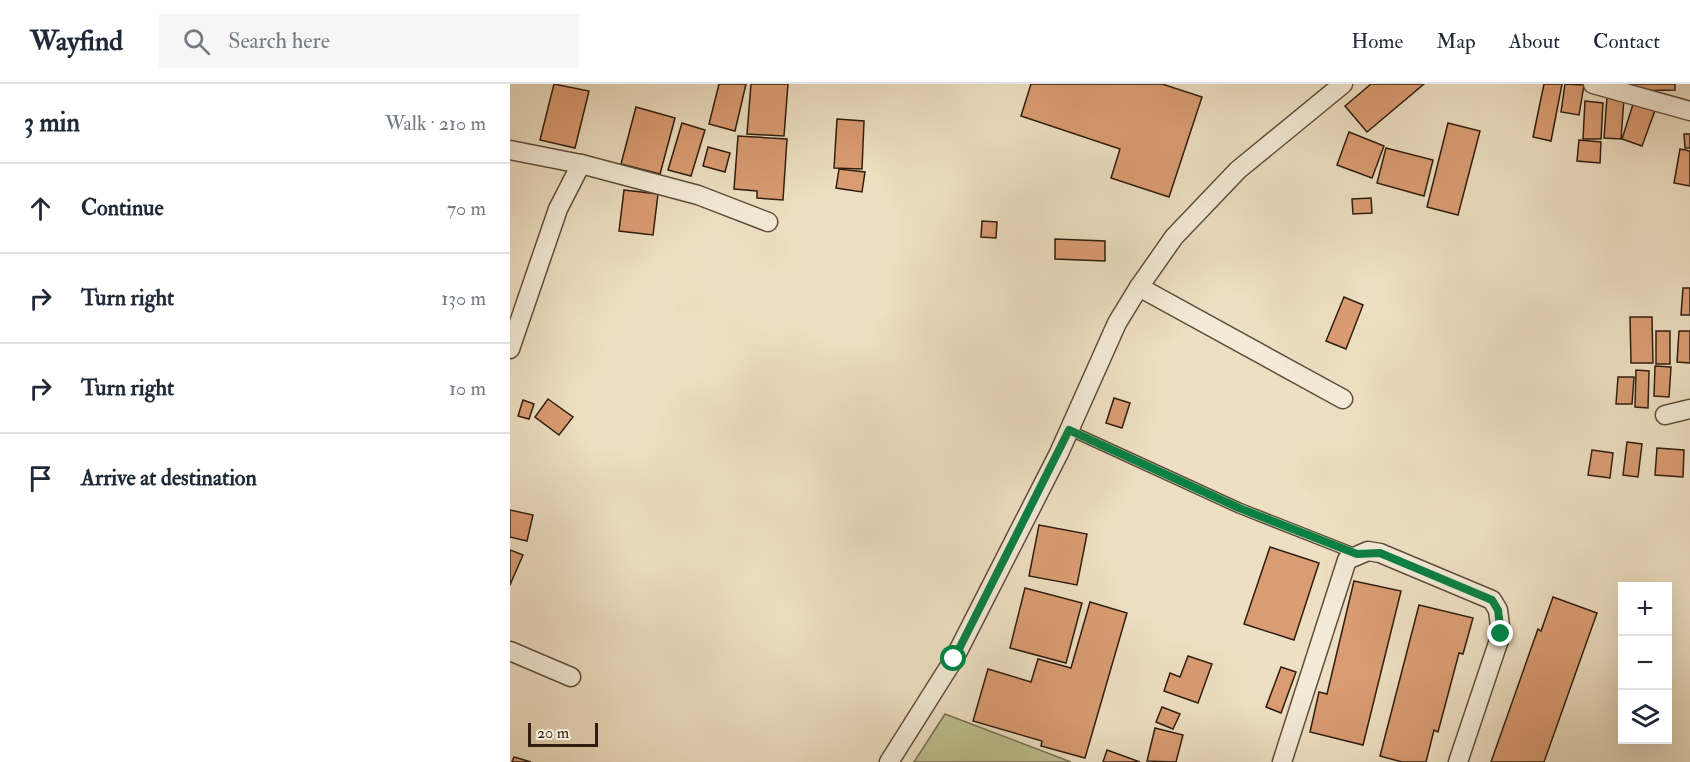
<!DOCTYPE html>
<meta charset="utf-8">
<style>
body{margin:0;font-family:"IM FELL Double Pica",serif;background:#f6f6f7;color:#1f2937}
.controls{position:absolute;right:18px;bottom:18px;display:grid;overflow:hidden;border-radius:0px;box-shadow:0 6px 24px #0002}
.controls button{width:54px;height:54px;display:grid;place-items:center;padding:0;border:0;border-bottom:2px solid #e0e1e3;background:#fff;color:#1f2937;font:30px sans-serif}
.scale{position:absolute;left:18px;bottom:15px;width:70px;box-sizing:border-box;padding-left:6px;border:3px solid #301d0f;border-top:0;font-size:16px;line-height:21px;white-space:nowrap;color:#301d0f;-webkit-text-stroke:4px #f3ead7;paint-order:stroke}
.stop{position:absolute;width:18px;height:18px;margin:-14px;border:4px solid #0b8043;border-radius:50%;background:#fff}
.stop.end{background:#0b8043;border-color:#fff;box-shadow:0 2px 6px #0008}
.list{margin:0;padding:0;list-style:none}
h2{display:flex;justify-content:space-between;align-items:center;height:78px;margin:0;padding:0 24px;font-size:26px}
h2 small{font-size:20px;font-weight:400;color:#747a83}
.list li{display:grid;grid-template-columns:39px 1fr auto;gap:18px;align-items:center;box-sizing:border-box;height:90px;padding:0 24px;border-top:2px solid #e0e1e3}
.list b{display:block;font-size:22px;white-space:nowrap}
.list em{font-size:20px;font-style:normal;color:#747a83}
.icon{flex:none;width:33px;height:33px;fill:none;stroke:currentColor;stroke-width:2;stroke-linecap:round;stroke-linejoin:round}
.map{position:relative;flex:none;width:1180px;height:678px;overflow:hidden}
header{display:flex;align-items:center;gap:36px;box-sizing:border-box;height:84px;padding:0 30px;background:#fff;border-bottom:2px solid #e0e1e3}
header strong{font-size:28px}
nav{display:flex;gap:33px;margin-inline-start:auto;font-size:21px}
.search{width:420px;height:54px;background:#f6f6f7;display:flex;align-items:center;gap:15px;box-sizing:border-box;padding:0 21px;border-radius:0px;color:#747a83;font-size:22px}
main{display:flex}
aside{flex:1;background:#fff}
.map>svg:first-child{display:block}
</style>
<header>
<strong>Wayfind</strong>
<div class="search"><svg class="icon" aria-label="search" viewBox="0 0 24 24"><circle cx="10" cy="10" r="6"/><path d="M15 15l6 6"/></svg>Search here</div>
<nav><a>Home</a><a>Map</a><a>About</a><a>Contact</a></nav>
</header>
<main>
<aside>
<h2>3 min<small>Walk · 210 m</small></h2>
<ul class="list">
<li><svg class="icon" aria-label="ahead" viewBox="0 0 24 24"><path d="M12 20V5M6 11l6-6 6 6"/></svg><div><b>Continue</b></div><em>70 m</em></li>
<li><svg class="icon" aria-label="right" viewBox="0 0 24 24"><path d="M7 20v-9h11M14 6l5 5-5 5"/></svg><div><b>Turn right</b></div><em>130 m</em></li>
<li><svg class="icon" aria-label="right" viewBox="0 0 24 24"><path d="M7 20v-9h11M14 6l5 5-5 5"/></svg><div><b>Turn right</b></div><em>10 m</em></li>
<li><svg class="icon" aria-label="arrive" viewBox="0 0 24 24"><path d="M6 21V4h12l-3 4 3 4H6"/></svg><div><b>Arrive at destination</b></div></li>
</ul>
</aside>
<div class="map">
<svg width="1180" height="678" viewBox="0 0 1180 678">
<rect width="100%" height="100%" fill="#eddfc1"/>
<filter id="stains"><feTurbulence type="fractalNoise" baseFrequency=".00333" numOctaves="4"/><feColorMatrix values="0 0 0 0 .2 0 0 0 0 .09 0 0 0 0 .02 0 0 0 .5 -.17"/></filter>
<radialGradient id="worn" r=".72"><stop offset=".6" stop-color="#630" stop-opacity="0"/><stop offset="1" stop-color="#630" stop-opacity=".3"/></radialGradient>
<!-- green -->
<path fill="#bdc08f" stroke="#766e4f" stroke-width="1.5" d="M435,630l126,48h-157z"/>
<!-- building -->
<g fill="#da9c72" stroke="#301d0f" stroke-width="1.5">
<path d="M44,0l35,7 -14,57 -35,-8z"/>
<path d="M209,0h27l-11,47 -26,-7z"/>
<path d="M241,0h37l-4,52 -37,-2z"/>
<path d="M521,0h131l40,13 -33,100 -58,-19 9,-29 -99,-33z"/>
<path d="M861,0h53l-57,48 -22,-26z"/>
<path d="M1034,0h18l-11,57 -18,-4z"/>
<path d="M1055,0l19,1 -5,30 -18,-3z"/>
<path d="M1118,0h47v6l-47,1z"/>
<path d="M1097,13l17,1 -3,41 -17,-1z"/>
<path d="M1125,14l22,7 -15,41 -20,-7z"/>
<path d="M1075,17l18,2 -2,36h-18z"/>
<path d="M126,23l39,11 -15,56 -39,-10z"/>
<path d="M327,35l27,2 -2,48 -28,-1z"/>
<path d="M172,39l23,7 -14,46 -23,-6z"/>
<path d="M938,39l32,8 -22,84 -31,-8z"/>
<path d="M839,48l35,14 -12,32 -35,-13z"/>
<path d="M1174,50h6v14h-5z"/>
<path d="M228,52l49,3 -4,61 -26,-2v-7l-23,-2z"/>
<path d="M1069,56l22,2 -1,21 -23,-2z"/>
<path d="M198,63l22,6 -5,19 -22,-6z"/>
<path d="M876,64l47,12 -9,36 -47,-13z"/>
<path d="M1170,65l10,2v35l-16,-3z"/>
<path d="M329,85l26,3 -3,20 -26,-4z"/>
<path d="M114,106l34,4 -5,41 -34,-4z"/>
<path d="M861,114l1,15 -19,1 -1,-15z"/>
<path d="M472,137l15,1 -1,16 -15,-1z"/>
<path d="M545,155l50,2v20l-50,-2z"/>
<path d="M1173,204h7v27h-9z"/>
<path d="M834,213l19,8 -17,44 -20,-8z"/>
<path d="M1120,233h22l1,46h-22z"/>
<rect x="1146" y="247" width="14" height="33"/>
<path d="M1169,247h11v32l-13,-1z"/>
<path d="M1145,282l16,1 -2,30 -15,-1z"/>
<path d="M1126,286l13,1 -1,37 -13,-1z"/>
<path d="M1108,293h16l-2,27h-16z"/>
<path d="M604,314l16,5 -8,25 -16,-5z"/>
<path d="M38,315l25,18 -14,18 -24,-18z"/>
<path d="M13,316l11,4 -5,15 -11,-3z"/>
<path d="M1117,358l15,2 -4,33 -15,-2z"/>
<path d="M1147,364l27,2 -1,27 -28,-2z"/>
<path d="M1082,366l21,3 -3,25 -22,-3z"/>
<path d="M0,426l23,5 -6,26 -17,-4z"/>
<path d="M529,441l48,9 -10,51 -48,-9z"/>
<path d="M760,463l49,16 -25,77 -50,-16z"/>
<path d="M0,466l13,5 -13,30z"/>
<path d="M844,497l47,10 -38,154 -53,-13 9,-40 8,2z"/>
<path d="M515,504l57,15 -16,60 -56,-15z"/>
<path d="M1043,513l44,16 -53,149h-53l47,-133 3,2z"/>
<path d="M580,518l37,11 -42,145 -44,-12 1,-5 -69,-20 15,-52 43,13 7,-23 33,9z"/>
<path d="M909,521l54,13 -10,36 -4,-1 -21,79 -4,-2 -8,32h-24l-22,-6z"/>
<path d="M678,572l24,8 -14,39 -34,-12 6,-18 10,4z"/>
<path d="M771,583l15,5 -15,41 -15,-6z"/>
<path d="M652,623l18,7 -7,15 -17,-7z"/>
<path d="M645,644l28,7 -7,27 -29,-1z"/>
<path d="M597,666l33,12h-37z"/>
<path d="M4,673l17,5h-19z"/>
</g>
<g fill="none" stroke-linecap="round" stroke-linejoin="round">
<!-- service casing -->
<g stroke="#5f4e3c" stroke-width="12">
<path id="service" d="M559,346l170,78 117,46"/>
</g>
<!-- minor casing -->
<g stroke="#5f4e3c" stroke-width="21">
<g id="minor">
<path d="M1083,0l97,27"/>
<path d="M0,66l71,14 117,31 70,27"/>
<path d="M629,203l204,112"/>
<path d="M0,265l48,-140 23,-45"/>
<path d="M1155,331l25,-6"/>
<path d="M0,567l61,26"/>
<path d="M379,678l65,-103 105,-206 58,-130 22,-36 35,-50 64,-67 105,-86"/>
<path d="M772,678l65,-202 21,-9 12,2 112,47 6,10 3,24 -43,128"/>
</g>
</g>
<!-- service -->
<use href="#service" stroke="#f3ead7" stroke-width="9"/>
<!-- minor -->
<use href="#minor" stroke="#f3ead7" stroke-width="18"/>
</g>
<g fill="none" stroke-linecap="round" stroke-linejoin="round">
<!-- route -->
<path stroke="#0b8043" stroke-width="8" d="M444,575l115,-229 170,78 118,46 23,-1 112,47 6,10 3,24"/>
</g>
<rect width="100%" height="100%" filter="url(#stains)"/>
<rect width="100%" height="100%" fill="url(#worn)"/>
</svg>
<div class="controls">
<button>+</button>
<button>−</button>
<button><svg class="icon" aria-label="layers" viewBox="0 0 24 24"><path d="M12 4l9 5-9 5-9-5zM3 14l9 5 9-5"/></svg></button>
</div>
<div class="scale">20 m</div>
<div class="stop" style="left:444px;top:575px"></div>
<div class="stop end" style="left:991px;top:550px"></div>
</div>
</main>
